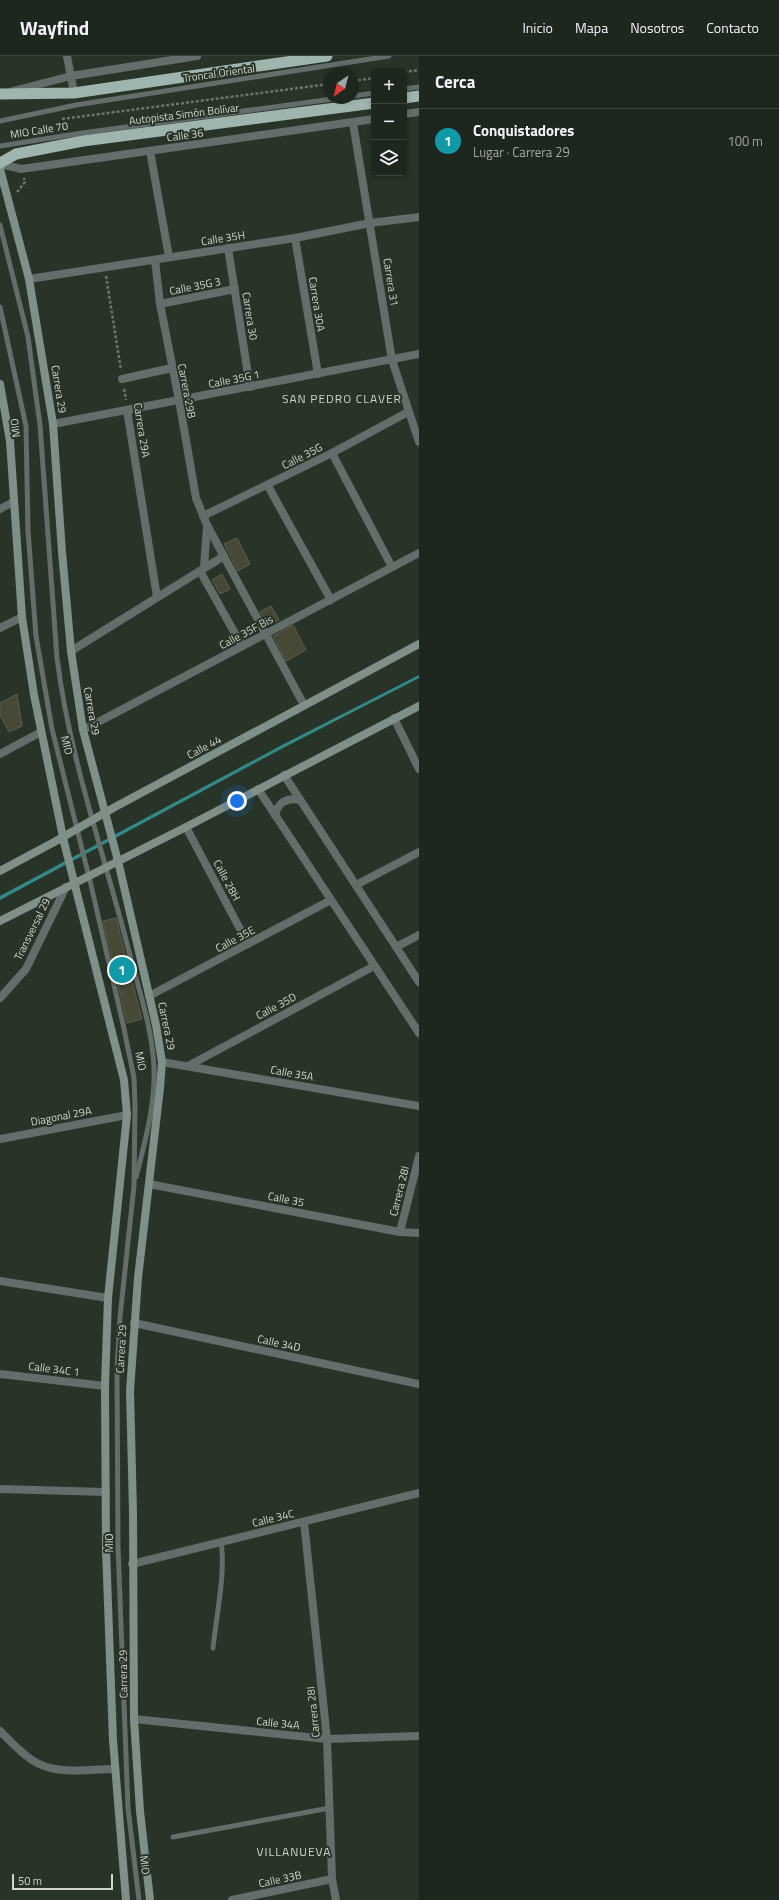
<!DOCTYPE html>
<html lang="es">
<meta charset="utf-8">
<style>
body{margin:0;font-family:"Titillium Web",sans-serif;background:#262f26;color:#f1f3f6}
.controls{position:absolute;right:12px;top:12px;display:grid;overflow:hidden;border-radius:6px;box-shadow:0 2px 6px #0003}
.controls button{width:36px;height:36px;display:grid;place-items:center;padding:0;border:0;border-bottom:1px solid #3c443b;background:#1e271d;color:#f1f3f6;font:20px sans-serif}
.compass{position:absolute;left:323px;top:12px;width:36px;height:36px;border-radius:50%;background:#1e271d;box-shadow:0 2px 6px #0003;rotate:215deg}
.scale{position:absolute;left:12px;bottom:10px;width:101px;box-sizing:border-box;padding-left:4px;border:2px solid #cfd6cd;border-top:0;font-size:11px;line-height:14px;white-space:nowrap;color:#cfd6cd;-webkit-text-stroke:3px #283427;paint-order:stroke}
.you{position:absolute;left:237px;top:745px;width:14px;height:14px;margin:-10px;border:3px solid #fff;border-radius:50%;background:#1a73e8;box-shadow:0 0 0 6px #1a73e833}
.badge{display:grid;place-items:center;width:26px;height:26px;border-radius:50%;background:#f19ab0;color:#fff;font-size:13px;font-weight:700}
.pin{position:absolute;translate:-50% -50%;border:2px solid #fff;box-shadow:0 1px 4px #0006}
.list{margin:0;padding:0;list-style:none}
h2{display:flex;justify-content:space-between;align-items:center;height:52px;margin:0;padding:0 16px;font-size:17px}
h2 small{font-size:13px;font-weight:400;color:#a1a5a4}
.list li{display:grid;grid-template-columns:26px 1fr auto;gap:12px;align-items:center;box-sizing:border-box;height:64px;padding:0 16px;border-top:1px solid #3c443b}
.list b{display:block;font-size:15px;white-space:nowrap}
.list p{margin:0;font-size:13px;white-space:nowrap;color:#a1a5a4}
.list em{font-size:13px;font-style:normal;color:#a1a5a4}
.icon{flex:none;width:22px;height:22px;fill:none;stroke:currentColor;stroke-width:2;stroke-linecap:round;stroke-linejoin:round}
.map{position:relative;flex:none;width:419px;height:1844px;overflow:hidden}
header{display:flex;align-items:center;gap:24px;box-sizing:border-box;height:56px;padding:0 20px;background:#1e271d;border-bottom:1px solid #3c443b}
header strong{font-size:19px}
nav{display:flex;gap:22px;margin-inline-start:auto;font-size:14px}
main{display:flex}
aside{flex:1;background:#1e271d}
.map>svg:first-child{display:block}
</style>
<header>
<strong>Wayfind</strong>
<nav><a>Inicio</a><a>Mapa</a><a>Nosotros</a><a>Contacto</a></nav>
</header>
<main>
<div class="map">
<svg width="419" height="1844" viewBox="0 0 419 1844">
<rect width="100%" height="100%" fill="#283427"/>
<!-- water -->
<path fill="#33898a" d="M419,619v3l-136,70 -283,152v-4l282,-151z"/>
<!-- building -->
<g fill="#474937" stroke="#5b5e4b">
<path d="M237,482l13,26 -12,7 -14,-27z"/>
<path d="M222,518l8,15 -10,5 -8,-14z"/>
<path d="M271,550l8,14 -11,6 -8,-14z"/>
<path d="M293,569l13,25 -20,11 -13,-25z"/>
<path d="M17,638l5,32 -13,6 -9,-17v-12z"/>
<path d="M116,862l26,101 -15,4 -24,-102z"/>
</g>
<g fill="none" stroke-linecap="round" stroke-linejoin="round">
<!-- path -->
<g stroke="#6c756a" stroke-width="2.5" stroke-dasharray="3 2" stroke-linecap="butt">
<path d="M404,16l15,-2"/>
<path d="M353,25l21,-3"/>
<path d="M62,63l267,-35"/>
<path d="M17,136l8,-10 -1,-4"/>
<path d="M106,220l15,94"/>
<path d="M124,333l2,11"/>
</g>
<!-- service -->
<g stroke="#636d69" stroke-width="5">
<path d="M404,33l15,-2"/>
<path d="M353,40l21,-3"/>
<path d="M0,65l76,-16 313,-49"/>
<path d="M0,90l82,-13 258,-35"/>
<path d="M0,169l28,112 12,88 17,233c13,104 50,204 75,305 8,30 18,61 21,92 5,39 -7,84 -17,122"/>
<path d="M0,251l26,119 2,105 8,105 16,93 39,156 32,139 11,54 1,28 -1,80 -14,131 -3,52 1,177 10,262 11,92"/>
<path d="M213,1592c3,-30 13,-77 8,-106"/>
<path d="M173,1781l157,-29"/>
</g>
<!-- minor -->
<g stroke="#636d69" stroke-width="8">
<path d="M67,0l7,37"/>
<path d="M353,67l39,237 27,82"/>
<path d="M150,95l19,106"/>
<path d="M295,182l23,136"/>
<path d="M228,192l22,139"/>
<path d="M155,204l5,44 19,96 17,98 11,27 97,180"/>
<path d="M29,223l266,-41 75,-15 49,-6"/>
<path d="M160,248l75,-15"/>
<path d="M122,323l50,-11"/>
<path d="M127,354l30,187"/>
<path d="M53,368l366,-70"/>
<path d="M332,397l60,114"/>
<path d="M268,430l63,114"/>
<path d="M203,460l129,-63 76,-41"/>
<path d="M204,512l3,-43"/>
<path d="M200,515l42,75"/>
<path d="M0,572l22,-11"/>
<path d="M71,595l153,-95"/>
<path d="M394,662l25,51"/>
<path d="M83,674l336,-177"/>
<path d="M0,698l41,-22"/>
<path d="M186,771l62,117"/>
<path d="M356,829l63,-33"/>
<path d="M396,891l23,-12"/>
<path d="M149,940l182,-96"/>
<path d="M0,942l26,-29 40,-82"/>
<path d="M162,1006l257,44"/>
<path d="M188,1010l186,-100"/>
<path d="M0,1083l127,-24"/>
<path d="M149,1128l251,48 19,1"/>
<path d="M400,1176l19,-76"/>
<path d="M0,1225l108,17"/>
<path d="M134,1267l285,61"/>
<path d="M0,1318l105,12"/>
<path d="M0,1433l106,3"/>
<path d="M304,1466l23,217 5,140 4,21"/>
<path d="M132,1508l287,-71"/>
<path d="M134,1663l193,20 92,-3"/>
<path d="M0,1675c10,10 20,21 32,29 23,16 56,9 82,9"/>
<path d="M232,1844l100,-21"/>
</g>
<!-- tertiary -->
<g stroke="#636d69" stroke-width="8">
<path d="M13,35l58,-15 126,-20"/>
<path d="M404,58l15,-2"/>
<path d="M0,108l21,5 353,-50"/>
<path d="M0,453l13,-7"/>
<path d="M284,719l135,207"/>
<path d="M258,733l161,244"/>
<path d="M275,759c3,-13 13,-18 25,-15"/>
</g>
<!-- secondary -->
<g stroke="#808f88" stroke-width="8">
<path d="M0,113l29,110 24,145 9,128 9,99 6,40 6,39 35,131 38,164 6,37 -2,26 -22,190 -8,113 3,121 1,207 6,92 10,89"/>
<path d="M0,328l10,57 12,176 12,78 30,147 60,238 3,35 -19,183 -3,88 1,163 7,191 13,160"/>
<path d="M0,815l56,-30 59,-34 304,-163"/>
<path d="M0,865l186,-94 233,-121"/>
</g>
<!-- trunk -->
<g stroke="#9eb4ac" stroke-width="11">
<path d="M0,38l74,-1 253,-37"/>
<path d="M404,42l15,-2"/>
<path d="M0,107l16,-9 67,-13 291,-38"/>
</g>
</g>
<g text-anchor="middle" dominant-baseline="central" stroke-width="4" stroke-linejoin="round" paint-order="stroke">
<!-- street labels -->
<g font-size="11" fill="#cfd6cd" stroke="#283427">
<text transform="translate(219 17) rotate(-8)">Troncal Oriental</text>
<text transform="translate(184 58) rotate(-7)">Autopista Simón Bolívar</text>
<text transform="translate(39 74) rotate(-9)">MIO Calle 70</text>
<text transform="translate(185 79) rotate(-8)">Calle 36</text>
<text transform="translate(223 182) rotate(-9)">Calle 35H</text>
<text transform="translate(391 226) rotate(81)">Carrera 31</text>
<text transform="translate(195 230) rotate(-11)">Calle 35G 3</text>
<text transform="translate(317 248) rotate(81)">Carrera 30A</text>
<text transform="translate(250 260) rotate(81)">Carrera 30</text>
<text transform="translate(234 323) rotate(-11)">Calle 35G 1</text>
<text transform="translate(59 333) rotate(81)">Carrera 29</text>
<text transform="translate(187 335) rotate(79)">Carrera 29B</text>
<text transform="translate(15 372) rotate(-97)">MIO</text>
<text transform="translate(142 374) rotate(81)">Carrera 29A</text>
<text transform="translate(302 400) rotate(-27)">Calle 35G</text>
<text transform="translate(246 576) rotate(-28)">Calle 35F Bis</text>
<text transform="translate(92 655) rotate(80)">Carrera 29</text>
<text transform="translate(67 689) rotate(76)">MIO</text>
<text transform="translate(204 691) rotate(-28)">Calle 44</text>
<text transform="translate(227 824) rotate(62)">Calle 28H</text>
<text transform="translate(32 873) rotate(-64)">Transversal 29</text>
<text transform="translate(235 883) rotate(-28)">Calle 35E</text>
<text transform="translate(276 950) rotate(-28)">Calle 35D</text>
<text transform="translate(167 970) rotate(78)">Carrera 29</text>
<text transform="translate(141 1005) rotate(79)">MIO</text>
<text transform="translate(292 1017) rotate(10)">Calle 35A</text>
<text transform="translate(61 1060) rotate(-11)">Diagonal 29A</text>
<text transform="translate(399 1135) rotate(-76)">Carrera 28I</text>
<text transform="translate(286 1143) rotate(11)">Calle 35</text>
<text transform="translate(279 1287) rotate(12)">Calle 34D</text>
<text transform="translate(121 1293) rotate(-87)">Carrera 29</text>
<text transform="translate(54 1313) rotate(7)">Calle 34C 1</text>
<text transform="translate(273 1462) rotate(-14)">Calle 34C</text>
<text transform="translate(109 1487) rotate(-90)">MIO</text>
<text transform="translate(123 1618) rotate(-91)">Carrera 29</text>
<text transform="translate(313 1656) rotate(-96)">Carrera 28I</text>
<text transform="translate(278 1667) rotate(6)">Calle 34A</text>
<text transform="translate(145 1809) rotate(83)">MIO</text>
<text transform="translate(280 1823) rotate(-12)">Calle 33B</text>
</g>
<!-- neighbourhood labels -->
<g font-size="12" letter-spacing="1" fill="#cfd6cd" stroke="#283427">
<text x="342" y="342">SAN PEDRO CLAVER</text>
<text x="294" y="1795">VILLANUEVA</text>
</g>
</g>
</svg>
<div class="controls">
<button>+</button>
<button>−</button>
<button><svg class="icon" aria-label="layers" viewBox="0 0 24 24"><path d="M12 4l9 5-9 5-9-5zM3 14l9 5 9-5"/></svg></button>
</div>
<svg class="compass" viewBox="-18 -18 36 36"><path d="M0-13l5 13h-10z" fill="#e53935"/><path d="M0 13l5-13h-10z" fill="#a1a5a4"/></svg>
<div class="scale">50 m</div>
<div class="you"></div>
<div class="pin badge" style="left:122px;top:914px;background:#0f9aa8">1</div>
</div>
<aside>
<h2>Cerca<small></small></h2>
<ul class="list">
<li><span class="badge" style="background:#0f9aa8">1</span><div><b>Conquistadores</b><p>Lugar · Carrera 29</p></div><em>100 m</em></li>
</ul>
</aside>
</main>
